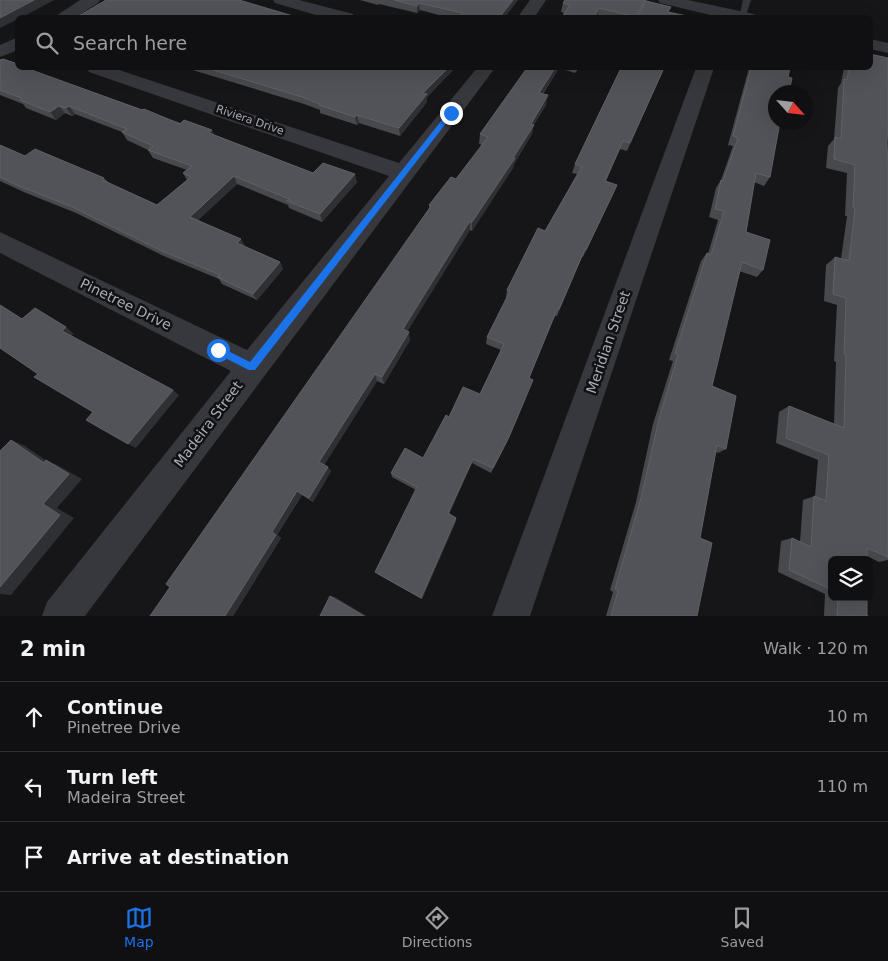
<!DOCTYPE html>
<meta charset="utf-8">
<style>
body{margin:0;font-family:"DejaVu Sans",sans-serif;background:#1e1e20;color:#f1f3f6}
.controls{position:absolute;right:15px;bottom:15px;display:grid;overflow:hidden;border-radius:8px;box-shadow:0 5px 20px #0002}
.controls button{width:45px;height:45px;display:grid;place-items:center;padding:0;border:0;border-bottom:1px solid #303032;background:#101012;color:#f1f3f6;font:25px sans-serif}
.compass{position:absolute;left:768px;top:85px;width:45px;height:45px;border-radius:50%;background:#101012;box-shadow:0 5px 20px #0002;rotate:117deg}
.stop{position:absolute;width:15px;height:15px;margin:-11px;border:4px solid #1a73e8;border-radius:50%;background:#fff}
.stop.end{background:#1a73e8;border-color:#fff;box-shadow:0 1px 5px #0008}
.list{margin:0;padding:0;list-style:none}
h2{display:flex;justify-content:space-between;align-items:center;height:65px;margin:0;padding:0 20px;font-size:21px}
h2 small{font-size:16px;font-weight:400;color:#9c9d9f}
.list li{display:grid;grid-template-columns:32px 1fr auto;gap:15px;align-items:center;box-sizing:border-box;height:70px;padding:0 20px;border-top:1px solid #303032}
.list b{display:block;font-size:19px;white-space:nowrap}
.list p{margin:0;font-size:16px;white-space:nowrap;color:#9c9d9f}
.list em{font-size:16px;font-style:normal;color:#9c9d9f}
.icon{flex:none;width:28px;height:28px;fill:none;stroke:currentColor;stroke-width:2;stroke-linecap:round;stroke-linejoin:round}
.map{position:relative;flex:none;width:888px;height:616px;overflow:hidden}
.search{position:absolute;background:#101012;box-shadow:0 5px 20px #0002;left:15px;right:15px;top:15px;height:55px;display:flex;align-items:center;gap:12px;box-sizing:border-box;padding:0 18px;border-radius:8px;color:#9c9d9f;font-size:19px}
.sheet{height:275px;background:#101012}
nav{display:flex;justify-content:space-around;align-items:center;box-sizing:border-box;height:70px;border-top:1px solid #303032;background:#101012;font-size:14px;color:#9c9d9f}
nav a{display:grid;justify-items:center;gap:2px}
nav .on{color:#1a73e8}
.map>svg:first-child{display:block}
</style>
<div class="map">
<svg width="888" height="616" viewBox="0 0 888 616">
<rect width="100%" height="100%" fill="#161618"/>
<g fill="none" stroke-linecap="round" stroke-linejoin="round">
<!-- service -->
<path fill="#37383d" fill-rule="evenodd" d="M743,0h8l-6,18h-6z"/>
<!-- minor -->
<g fill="#37383d" fill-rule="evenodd">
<path d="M80,0h20l-2,3 -24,15h-21z"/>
<path d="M273,0h26l54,14 2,4h-29l-51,-15z"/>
<path d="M530,0h16l-12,18h-17z"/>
<path d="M658,0h30l66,14 2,4h-33l-63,-15z"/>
<path d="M18,37v13l-18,7v-12z"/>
<path d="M870,39l18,4v10l-18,-4z"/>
<path d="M87,68h26l286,95 78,-95h18l-410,548h-43l5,-14 184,-231 -231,-118v-21l247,118 142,-174 -300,-104z"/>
<path d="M696,68h18l-184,548h-38z"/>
</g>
</g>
<!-- wall -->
<g fill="#47494d">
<path d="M360,0h158l-14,18h-54l-30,-8 -3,3 -38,-9 -1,1z"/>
<path d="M565,0h82l-1,2 23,10 17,6h-87l-35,-5 -3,-1 2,-9z"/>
<path d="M0,60l215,75 98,38 44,9 -35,40 -33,-14 -1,-3 -51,-21 -39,36 47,26v1l35,15 3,7 -26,31 -35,-16 -3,-5 -53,-22 -90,-44 -50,-20 -26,-12v-36l25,11 79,22 4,4 49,23 30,-25 -4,-7 4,-3 -34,-12 -5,-8 -21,-10 -5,-8 -47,-18 -3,2 -7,-3 -9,7 -30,-12 -3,-4 -23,-9z"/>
<path d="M186,68h268v1l-27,28v5l-27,34 -41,-13 -2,2 -37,-12v-3l-16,-6z"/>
<path d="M527,68h52l-4,5 -16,-5 -16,26 3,11 -13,21 -1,8 -18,30 -1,4 -41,63 -2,-1 -63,101 3,9 -26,44 -7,-3 -53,84 7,6 -18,31 -11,-7 -25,40 4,3 -48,78 196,-407v-4l27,-26 26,-34 -3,-1 1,-10z"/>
<path d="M621,68h43l-37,83 -7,-2 -14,32 11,4 -34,72h-1l-25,59h-2l-26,62 -22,64 -16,31 -19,-10 -23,51 7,4v3l-34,78 -45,-25 39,-84 -24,-13 -1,-4 32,-15 26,-41 31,-23 21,-44 -15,-6 1,-7 20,-40h-1l1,-7 38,-59 32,-57 -5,-1 3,-9z"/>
<path d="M749,68h41l-14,54h5l-2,2 -9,53 -6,9 -10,-4 -8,50 17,38 -6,7 -18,-6 -27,115 14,63 -8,4 -2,-1 -16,86 -3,78h-91l7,-24 -3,-2 26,-88 17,-78 20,-63 -4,-1 32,-99 6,-8 1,1 10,-34 -9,-3 7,-29 5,-8 12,-34 -5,-1z"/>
<path d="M844,68h26l17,75 1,417 -9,2 -12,-6 -35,4v37h35v18l1,1h-44l1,-22 -47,-22 3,-31 11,-3 8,4 3,-42 12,-4 3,-36 -42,-17 3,-31 10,-6 45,18 2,-62 -2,-1 3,-56 -13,-4 2,-36 9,-8 6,2 6,-43h-2l2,-43 -21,-5 2,-22 6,-7 4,-51 3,-5z"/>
</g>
<!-- shaded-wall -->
<g fill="#2f3033">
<path d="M34,0h20l-33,18h-3v1l-18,9v-10z"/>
<path d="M513,0h5l-14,18h-5z"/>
<path d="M419,3l1,7 -3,3v-7z"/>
<path d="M599,8l-2,10h-3z"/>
<path d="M448,68h6v1l-27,28v5l-27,34 -1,-8 24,-35z"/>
<path d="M555,68h4l-22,34 2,-9z"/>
<path d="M548,95l-2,10 -13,21 -1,8 -18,30 -1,4 -41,63v-9l41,-64 18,-34z"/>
<path d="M59,106l6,7 -9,7 -6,-8z"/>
<path d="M69,106l6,8 -3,2 -6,-8z"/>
<path d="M357,115l2,8 -2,2 -2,-8z"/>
<path d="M212,130l4,8 -7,-5z"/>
<path d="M355,174l2,8 -35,40 -2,-8z"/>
<path d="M234,176l3,8 -43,40 -4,-7z"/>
<path d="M617,185l-3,8 -31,64 3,-7z"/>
<path d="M470,221v9l-66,107 -1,-8z"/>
<path d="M241,239l4,7 -4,4 -4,-7z"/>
<path d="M280,262l3,7 -26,31 -4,-6z"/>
<path d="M66,327l8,7 -4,3 -8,-6z"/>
<path d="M409,332l1,8 -26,44 -2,-7z"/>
<path d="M375,374l2,7 -54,86 -4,-5z"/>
<path d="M531,386l-24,56 -16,31 2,-5z"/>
<path d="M173,390l6,5 -43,53 -8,-4z"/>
<path d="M11,440l14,6 32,22 -13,-5z"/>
<path d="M473,459l-1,4 -25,53 1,-3z"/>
<path d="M46,460l13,6 23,13 -25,29 17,10 -63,77 -11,-1v-7l43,-83z"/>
<path d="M328,467l3,4 -18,31 -4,-4z"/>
<path d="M297,491l5,4 -25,40 4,3 -48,78h-8l47,-84z"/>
<path d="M456,518v3l-34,78 -1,-1z"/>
<path d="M330,596l5,1 32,19h-3z"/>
</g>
<!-- building -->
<g fill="#525359" stroke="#5f6168">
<path d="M0,0h34l-34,18z"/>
<path d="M106,0h133l61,18h-225z"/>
<path d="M394,0h119l-14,18h-36l-4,-1 4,-4 -44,-10 -2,3z"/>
<path d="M565,0h80l-9,17 -37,-9 -5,10h-33l9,-13 -7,-2z"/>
<path d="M646,1l25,6 -3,5 19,4 -1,2h-49z"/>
<path d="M870,54l18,4v65l-1,20 1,26v388l-21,-9v12h-35v30l-43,-20 3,-32 19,9 3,-51 12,5 3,-46 -43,-17 3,-32 55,22 2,-73 -2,-1 2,-56 -13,-4 2,-37 14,4 6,-53 -2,-1 2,-42 -21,-6 1,-22 6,2 3,-60 3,1 2,-12h21z"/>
<path d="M3,59l15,5v4h8l116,42 2,-1 36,15 4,-4 28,10 -3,3 104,40 10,-10 32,11 -35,40 -33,-13 2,-2 -55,-23 -44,41 51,22 -4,4 43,19 -27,32 -36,-17 3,-2 -60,-25 -90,-44 -51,-20 -19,-9v-32l25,11 10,-7 69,29 -2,2 55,25 34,-28 -8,-4 9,-7 -44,-16 5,-4 -31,-14 5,-3 -58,-23 -3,2 -7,-2 -9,6 -30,-12 2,-2 -22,-8v-30z"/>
<path d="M207,68h241l-25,25 4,1 -28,34 -42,-13 -2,2 -36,-12 1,-1 -18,-7z"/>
<path d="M527,68h28l-16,25 9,2 -17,29 3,1 -21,33h2l-43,64 -2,-1 -67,108 6,3 -27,45 -7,-3 -56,88 9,5 -19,31 -12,-7 -25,41 4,3 -51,81h-75l20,-29 -4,-3 265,-378 -2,-1 22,-28 5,2 32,-42 -8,-3z"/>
<path d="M621,68h43l-34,75 -7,-2 -18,40 12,4 -31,65 -1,-1 -26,60h-2l-28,69 4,2 -24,57 -16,31 -20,-9 -25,54 8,5 -35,80 -46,-26 42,-85 -26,-14 14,-25 18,10 23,-43 3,2 14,-30 17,7 24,-50 -17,-7 23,-46 -3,-1 31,-62 7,3 37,-64 -7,-3z"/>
<path d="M751,68h39l-2,9 4,1 -3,14h-13v30h4l-10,55 -14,-4 -10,59 24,8 -7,30 -21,-8 -30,124 24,10 -10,53 -9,-4 -17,93 12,5 -15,73h-86l7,-25 -3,-2 26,-91 18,-79 19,-64 -3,-2 32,-100 4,2 13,-44 -9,-2 6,-29 2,1 15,-43 -5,-2z"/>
<path d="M0,305l22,14 13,-11 31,19 -4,4 111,59 -45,54 -42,-24 7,-8 -59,-35 4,-3 -38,-26z"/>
<path d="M11,440l33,23 2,-3 23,14 -26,30 17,11 -60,72v-136z"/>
<path d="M330,596l34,20h-44z"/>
<path d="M838,597h29v18l1,1h-31z"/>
</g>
<!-- route -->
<path fill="#1a73e8" d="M449,111l5,2 -199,257h-6l-34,-17v-6l3,-1 32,16z"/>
<g text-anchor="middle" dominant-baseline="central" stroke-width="5" stroke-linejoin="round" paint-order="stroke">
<!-- far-street labels -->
<g font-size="11" fill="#a8adb8" stroke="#111113">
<text transform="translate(250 120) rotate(19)">Riviera Drive</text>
</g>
<!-- street labels -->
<g font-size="14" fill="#a8adb8" stroke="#111113">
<text transform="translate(126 304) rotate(26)">Pinetree Drive</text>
<text transform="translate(608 342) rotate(-71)">Meridian Street</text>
<text transform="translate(208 424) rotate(-53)">Madeira Street</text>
</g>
</g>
</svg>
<div class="controls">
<button><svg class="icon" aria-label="layers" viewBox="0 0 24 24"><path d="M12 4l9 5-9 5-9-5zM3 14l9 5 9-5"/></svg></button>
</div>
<svg class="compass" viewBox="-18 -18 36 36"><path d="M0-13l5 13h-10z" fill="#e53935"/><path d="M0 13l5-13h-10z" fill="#9c9d9f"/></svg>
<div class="stop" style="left:218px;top:350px"></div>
<div class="stop end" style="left:451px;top:113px"></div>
<div class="search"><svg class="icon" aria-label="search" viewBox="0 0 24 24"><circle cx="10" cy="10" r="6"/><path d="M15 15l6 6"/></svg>Search here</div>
</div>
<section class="sheet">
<h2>2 min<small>Walk · 120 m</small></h2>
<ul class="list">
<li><svg class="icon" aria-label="ahead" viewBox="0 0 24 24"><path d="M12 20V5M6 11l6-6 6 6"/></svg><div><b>Continue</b><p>Pinetree Drive</p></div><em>10 m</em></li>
<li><svg class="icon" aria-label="left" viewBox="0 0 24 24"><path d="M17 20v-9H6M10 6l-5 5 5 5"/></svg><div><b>Turn left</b><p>Madeira Street</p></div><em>110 m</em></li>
<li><svg class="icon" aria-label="arrive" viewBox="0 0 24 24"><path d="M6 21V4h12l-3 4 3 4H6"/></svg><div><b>Arrive at destination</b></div></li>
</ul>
</section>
<nav>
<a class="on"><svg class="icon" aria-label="map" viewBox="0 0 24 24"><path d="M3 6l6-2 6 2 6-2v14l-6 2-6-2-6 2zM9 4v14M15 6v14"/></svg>Map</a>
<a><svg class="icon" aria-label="directions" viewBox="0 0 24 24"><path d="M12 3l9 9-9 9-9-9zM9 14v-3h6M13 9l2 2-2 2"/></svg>Directions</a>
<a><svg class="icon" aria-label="saved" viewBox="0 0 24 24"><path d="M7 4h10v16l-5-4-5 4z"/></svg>Saved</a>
</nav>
